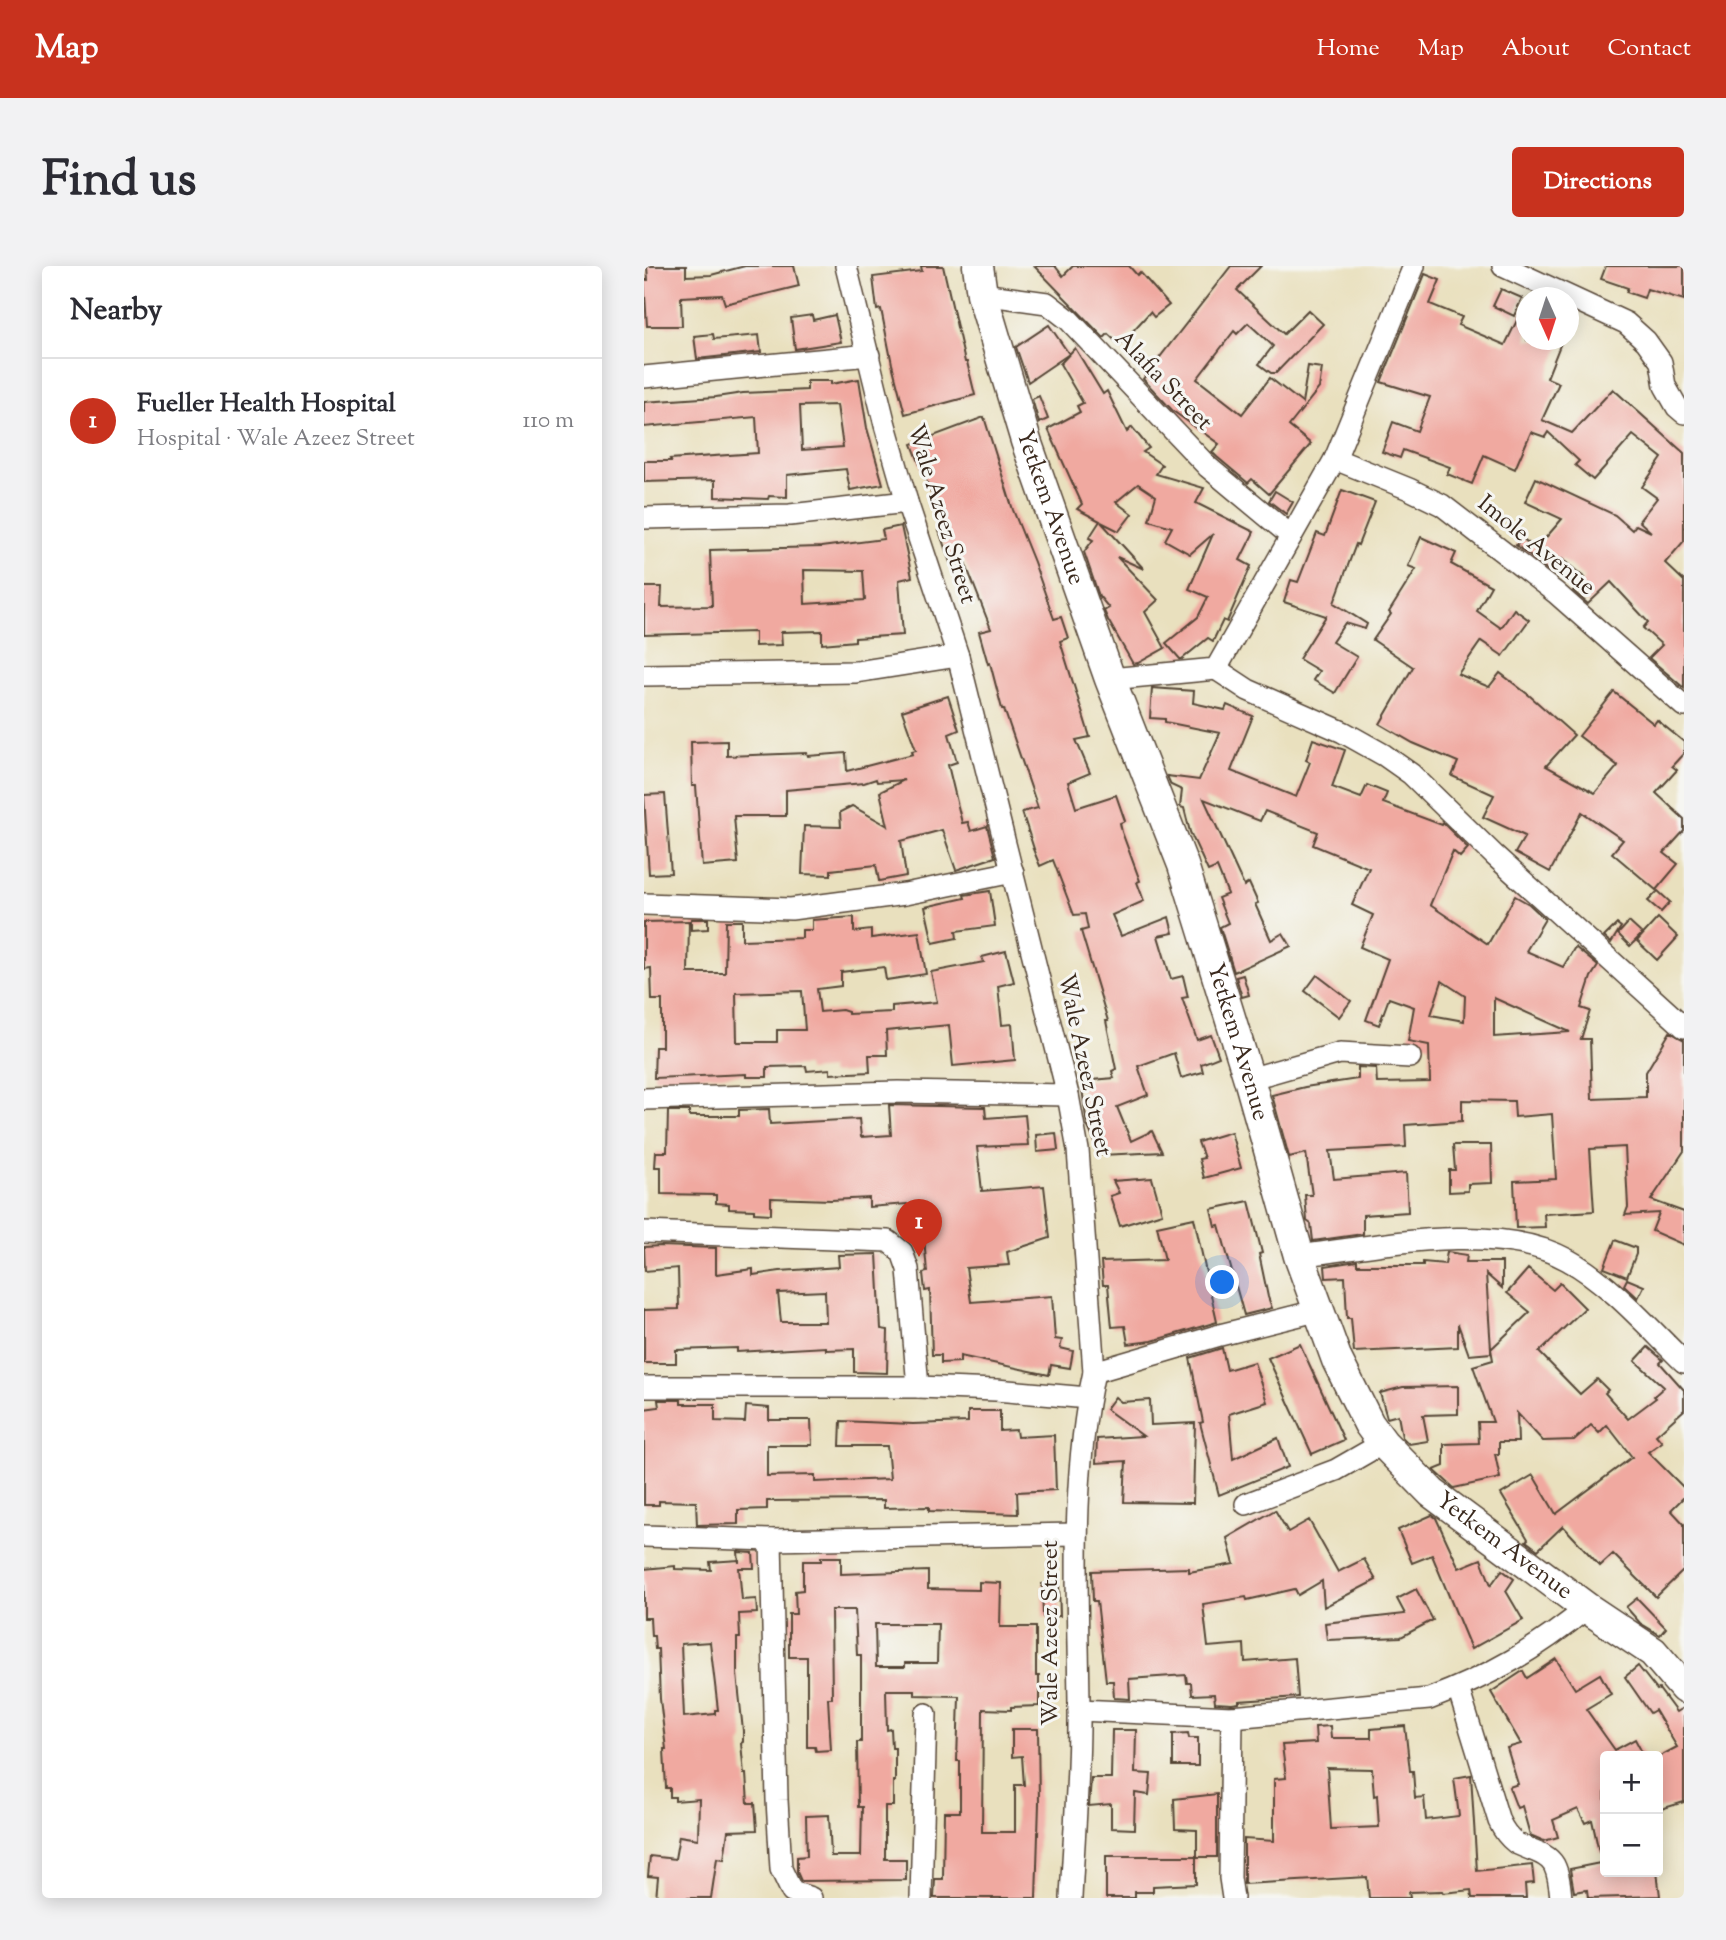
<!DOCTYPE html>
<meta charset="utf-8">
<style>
body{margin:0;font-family:"Sorts Mill Goudy",serif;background:#f2f2f3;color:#2b2b33}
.controls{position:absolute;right:21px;bottom:21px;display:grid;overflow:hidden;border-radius:7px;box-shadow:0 4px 18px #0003}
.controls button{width:63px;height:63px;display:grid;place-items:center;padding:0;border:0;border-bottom:2px solid #e1e1e2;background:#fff;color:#2b2b33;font:35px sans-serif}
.compass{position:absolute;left:872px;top:21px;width:63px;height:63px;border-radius:50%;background:#fff;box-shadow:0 4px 18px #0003;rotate:177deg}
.you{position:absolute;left:579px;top:1017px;width:24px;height:24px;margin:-18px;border:5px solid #fff;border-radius:50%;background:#1a73e8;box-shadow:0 0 0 10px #1a73e833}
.badge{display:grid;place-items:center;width:46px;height:46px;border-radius:50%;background:#c8321e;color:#fff;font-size:23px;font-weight:700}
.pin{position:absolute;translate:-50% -58px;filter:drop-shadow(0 2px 4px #0008)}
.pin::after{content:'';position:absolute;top:37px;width:24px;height:21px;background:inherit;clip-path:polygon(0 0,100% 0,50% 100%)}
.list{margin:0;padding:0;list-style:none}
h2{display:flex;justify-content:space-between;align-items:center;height:91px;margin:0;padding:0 28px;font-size:30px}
h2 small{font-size:23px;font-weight:400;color:#7c7c81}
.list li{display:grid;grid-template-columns:46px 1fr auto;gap:21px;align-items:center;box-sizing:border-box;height:126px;padding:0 28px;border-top:2px solid #e1e1e2}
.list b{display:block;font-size:26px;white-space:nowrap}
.list p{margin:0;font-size:23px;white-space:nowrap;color:#7c7c81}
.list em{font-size:23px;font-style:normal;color:#7c7c81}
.map{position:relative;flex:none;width:1040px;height:1632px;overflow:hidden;border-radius:7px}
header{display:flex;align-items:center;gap:42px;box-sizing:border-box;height:98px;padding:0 35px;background:#c8321e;color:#fff}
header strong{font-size:33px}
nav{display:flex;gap:38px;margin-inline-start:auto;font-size:24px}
.intro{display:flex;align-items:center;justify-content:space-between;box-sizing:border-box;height:168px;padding:0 42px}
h1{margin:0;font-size:49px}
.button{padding:18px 32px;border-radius:7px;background:#c8321e;color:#fff;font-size:24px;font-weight:700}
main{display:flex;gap:42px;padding:0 42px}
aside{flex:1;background:#fff;border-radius:7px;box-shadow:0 4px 18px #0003}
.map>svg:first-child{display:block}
</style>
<header>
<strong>Map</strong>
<nav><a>Home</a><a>Map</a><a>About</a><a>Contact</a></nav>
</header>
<div class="intro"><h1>Find us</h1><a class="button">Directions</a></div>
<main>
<aside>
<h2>Nearby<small></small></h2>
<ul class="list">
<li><span class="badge">1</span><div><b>Fueller Health Hospital</b><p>Hospital · Wale Azeez Street</p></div><em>110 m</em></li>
</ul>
</aside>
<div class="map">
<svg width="1040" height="1632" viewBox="0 0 1040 1632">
<rect width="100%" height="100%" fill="#f6f6f2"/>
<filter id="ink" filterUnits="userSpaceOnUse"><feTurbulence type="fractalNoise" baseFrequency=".0143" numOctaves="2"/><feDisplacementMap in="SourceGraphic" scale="14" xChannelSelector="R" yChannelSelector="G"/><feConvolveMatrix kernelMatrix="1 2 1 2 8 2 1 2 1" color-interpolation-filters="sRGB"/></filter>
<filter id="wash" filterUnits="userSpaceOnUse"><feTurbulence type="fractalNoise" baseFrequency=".00686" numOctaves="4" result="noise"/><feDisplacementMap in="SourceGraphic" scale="28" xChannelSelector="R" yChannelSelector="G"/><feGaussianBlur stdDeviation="1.57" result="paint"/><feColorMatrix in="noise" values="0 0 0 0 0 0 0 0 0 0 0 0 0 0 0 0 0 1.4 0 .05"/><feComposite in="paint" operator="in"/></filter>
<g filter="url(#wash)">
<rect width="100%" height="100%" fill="#e9e0be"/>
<g id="blocks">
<!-- building -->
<g fill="#f0a9a0" fill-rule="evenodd">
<path d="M3,0h39v10l25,-1 34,-9h49l5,20 -74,18 -3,-9 -41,2 1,29h-35l-3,-46h4z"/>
<path d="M277,0h22l22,96h2l8,33 -70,19 -13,-50 -11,-55 -4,1 -4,-33 49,-6z"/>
<path d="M390,0h21l8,10 10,-10h56l8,9 3,-3 29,33 -15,12 -4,-5 -30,33 -12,-11 -4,4z"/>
<path d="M587,0h30l-24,24 47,44 24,-24 15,14 -47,49h-5l-12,-9 14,-18 -25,-23 -11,11 -3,-3 -37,48 45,35 28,-36 32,25 6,-37 14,2 -3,20 -30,38 22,18 -42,50 -17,-15 -4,4 -31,-26 -5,-5 7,-8 -46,-33 -30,-32z"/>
<path d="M962,0h78v34l-37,-11 -3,9 -18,-6 2,-4 -27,-9z"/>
<path d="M781,8l15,6 -10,24 32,13 -4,8 47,20 22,-45v40h35l-15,38 12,5 -17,37 30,13 41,-44 71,64v88l-19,22 19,18v107l-35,-30 13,-13 -19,-17 5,-6 -37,-40 -23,22 -15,-13 12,-13 -23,-19 -12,13 -34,-27 6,-7 14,11 26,-30 -37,-17 11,-24 79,37 17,15 4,-5 15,7 -12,-11 18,-23 -15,-11 20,-29 -29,-23 -40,45 -18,-15 4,-4 -31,-29 -3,5 -14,-5 -16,37 -31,-14 -12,29 -25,-10 3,-7 -47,-17 -3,8 -18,-6 11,-30 24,9 13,-34 -49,-15z"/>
<path d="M857,23l21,9 -8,18 -21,-10z"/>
<path d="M168,49l1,5 22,-5 6,27 -46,7 -4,-31z"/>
<path d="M405,59l20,29 -41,28 -12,-35z"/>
<path d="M69,68l1,5 45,-4 2,17 -64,7 -3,-23z"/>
<path d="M431,82l28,46 4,-3 20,41 5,-5 17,21 -6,4 19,13 -6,9 48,14 -8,15 58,29 -14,28 11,6 -24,56 -4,-2 -10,21 -5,-3 -26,21h-2l-14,-16 32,-26 10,-20 -19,-8 24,-55 -23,20 -25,-14 7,-13 -23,-7 7,-24 -18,-12 -22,18 16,12 -13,17 -18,-9 43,47 -27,-12 41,43 -13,12 20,36 -27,15 -5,1 -25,-44 -4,-9 5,-3 -10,-12 -15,-44 9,-12 -4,-2 11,-17 -23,-12 5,-5 -34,-75 32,-17 -3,-6 6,-3 -23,-39z"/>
<path d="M215,113l8,49 16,56 -33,6 -4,-21 -59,6v22l-18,-1 -1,3 -53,-2v-17l-71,2v-21h27l-1,-2 88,-6 -2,-36 -112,10v-25l72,-5 27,-4 64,-3v-9h24v3zM193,139l6,42 -41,3 -2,-44z"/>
<path d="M395,130l9,23 -9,4 -7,-24z"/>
<path d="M340,151l29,93 21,52 20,57 7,-2 7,21 -8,3 30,96 -14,3 14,33 -22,9 8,26 40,-13 9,26 -5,2 2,9 18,49 -3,1 7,19 -32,14 9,21 48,-19 4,16 -15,3 13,43 12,-3 5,21 -6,1 15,42 14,-5 8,22 -18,7 2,8 -22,6 -7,-25 -36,13 10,29 -31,12 14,34 21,-10 10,21 -61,3 -14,-30 -6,-44 33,-3 -2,-7 4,-2 -10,-48h2l-27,-90 7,-2 -3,-15 -11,1 -21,-55 -13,6 -7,-17h1l-12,-37 16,-4 -34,-99h-2l-12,-46 -2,1 -9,-32 12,-3 -27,-69 -13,5 -12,-34 6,-2 -33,-85z"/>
<path d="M698,224l33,12 -17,43 -2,-1 -22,59 33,21 -2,5 -20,-6 -13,19 25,15 -22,36 -22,-13 6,-9 -20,-12 27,-43 -42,-14 7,-22 7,2 19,-49 8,3z"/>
<path d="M631,225l18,11 -7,12 -17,-13z"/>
<path d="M257,260l11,51 -13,3 4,55 -48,3v3l-33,3v-13l-41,1 1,13 -27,1v-14l-111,3v-48h18l-1,20 51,-1 -2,-56 111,-3 63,-8 -2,-9zM160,304l59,1 2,29 -60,4z"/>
<path d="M777,271l35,16 -5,11 40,22 -14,25 24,17 13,-19 15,11 -26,36 -22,-15 -23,33 31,13 11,-14 30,23 44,39 -28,31 49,27 23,-27 -39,-30 35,-44 40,32 3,-4 27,22v11l-12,13 5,4 -21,23 28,26v12l-20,22 14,11 -22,26 -44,-37 11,-13 -41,-28 -32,60 -35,-19 10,-17 -42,-19 11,-22 -42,-19 6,-14 -45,-19 -33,-19 33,-57 -40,-27 18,-26 -2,-2 27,-43 -8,-3z"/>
<path d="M508,422l42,3 -1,12 32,7 2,-5 26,11 -22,55 65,26 14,-35 -4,-2 7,-21 32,11 -13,37 29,11 6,-13 20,8 -4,10 59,22 1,-2 25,25 -8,9 -7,-6 -23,54 58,39 27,-48 14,8 16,15 -19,32 37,16 12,-20 23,19 -7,11 -10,31 9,3 -9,28h9l2,60 54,-2v-25l24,-40 14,8v111l-33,49 33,12v33l-32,-14 7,-18 -34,2 3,-8 -3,-60 -35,2 4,62 -50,3 1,13 -29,1 -2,-47 42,-2 -4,-65 -37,3 -1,-16 -52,-1v21l-57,4 1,22 -76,4 4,28 72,-6 2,39 -45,3v19l-50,7 -2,-17 -4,-3 -2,-26h7l-6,-42 -17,4 -17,-62 33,-8 53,-8v-12l18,1 1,15 53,-1 -1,-37 -21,-4 6,-34 -25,-9 -10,27 -13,-5 22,-61 -28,-12 13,-32 -21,-10 17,-37 -56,-23 5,-13 -53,-21 -5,10 -56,-22 40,87 5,-3 9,20 -3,1 16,36 12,-7 8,13 -57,26 -14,-45 8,-4 -10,-25 10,-4 -11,-27 -9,4 -18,-39 -6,-24 -4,-1 2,-17 -11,-5 -4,-9 32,4 21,-47 -55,-11v-3l-15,-1zM798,715l23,15 -1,25 -33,-6zM850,732l76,34 -76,5z"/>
<path d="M304,430l11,34 -10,4 8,28 -9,3 14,58 6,-1 3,9 16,-5 8,31 -39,13 -14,-40 -41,11 5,35 -27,5 -3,-16 -45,5v5l-29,-1 2,-48 37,1 -1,-15 12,-6 36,20 -8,-34 24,-12 -27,2 -1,-3 -12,4 -78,7v26h-52l4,47 -36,3 -6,-80h-4l-1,-44 36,-1v15l80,-3 1,3 38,-3 1,18 66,-17 -1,-3 4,-1 -14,-39z"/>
<path d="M21,528l6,79 -22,1 -5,-79z"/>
<path d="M346,625l5,35 -39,5 1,7 -24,5 -8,-36 40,-9 -1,-3z"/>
<path d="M1014,625l12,11 -9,10 -13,-11z"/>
<path d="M210,651v15l17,-2v8l48,-6 7,42 -40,6 -2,-13 -43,5v14l-24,3 3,23 22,-2 6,2v2l44,-2v-6l45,-4 -6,-30 53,-10 -2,-5 24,-6 8,31 -16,4 4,39 10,-1 3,36 -62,6 -4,-41 -63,6 1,24h-18l1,17 -40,2v-5l-23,2 -1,-5 -39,1v10h-21v-3l-92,4 1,-31h7v-47h-10l-1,-32 -7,1v-47l45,-1 -1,52h37l1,-52h16v19l60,-2v-8h10v-10zM158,725l3,39h-28v12h-40l-1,-49z"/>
<path d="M1014,652l20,19 -21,23 -20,-19z"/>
<path d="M47,653h17v10l-17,1z"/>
<path d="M985,656l13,12 -12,12 -12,-12z"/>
<path d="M973,658l4,3 -10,16 -7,-6z"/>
<path d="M599,709l6,20 -7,2 -6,-20z"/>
<path d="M673,709l34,26 -12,16 -34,-26z"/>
<path d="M245,839l96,2 1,11 39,-3 3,30 -51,2 5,44 62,-5 6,52 -43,14 2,13 -43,3 5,34 81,-6 3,43 7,1 -2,8 13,3 -3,17 -19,-3 -2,10 -89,-19v6l-19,1v-8h-9l-2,-65 -5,1 -2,-18 4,-1 -3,-34 -10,1 -7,-35 -38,3v-9l-38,2 -60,-2v16l-17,-1v-3l-25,-1v-5l-13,-1v-8l-55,-1v-27h-6l1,-15h11l1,-41h21v5h50v-6l30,-1 1,15 89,-5 2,18 30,-2z"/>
<path d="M587,866l10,36 -37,10 -5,-19 5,-1 -6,-16z"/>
<path d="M412,867l2,17 -21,2 -1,-17z"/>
<path d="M809,879h38l1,38 -24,1v7l-19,1v-22h6z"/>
<path d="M508,912l10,35 -42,13 -10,-30 9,-3 -6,-12z"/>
<path d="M605,935l13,52 -3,1 9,43 4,11 -28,7 -25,-90 -4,1 -4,-17z"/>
<path d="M550,952l23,104 -65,19 -24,3 -3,-18 -13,1 -4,-42h-5l-2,-23 64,-2 -8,-34z"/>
<path d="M971,974l21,8v6l-9,23 -23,-9z"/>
<path d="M17,980l55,2v26l37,-5v6l27,-4 59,-4 -1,-12 39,-1 4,75 7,1 -1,43 -33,-1v-23l-28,1v-3l-89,5v-4l-61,2v13h-32v-53l35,-1 -1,-41 -33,3 -1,-24zM181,1025l1,31h-45l-3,-29z"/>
<path d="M803,986l20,3 -1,7h36v26l-16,-14 5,75 39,-37 -23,-19 21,-24 25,21 7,-7 25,25 -46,44 41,42 17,-15 11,11 -3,3 23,26 28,-21 -2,-2 10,-9 -29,-26 13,-14 15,13 -3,3 24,27v20l-28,25 6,7 -14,10 36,36v9l-13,13 13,14v46l-28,27 -43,-43 -13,12 -37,-40 -25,24 -12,-9 2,-2 -27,-45 32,-19 23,39 76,-57 -25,-32 -8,8 -8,-8 -17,15 -31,1 -26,-28 1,29h-19v12h-4l5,24 -46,10 -20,-18 10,-4v-22l35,-1 -1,-21h15l-20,-56 20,-6 -2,-11v4l-22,2 -11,-31v23l-104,5 -3,-34h-4l-2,-41 -19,1 -1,-12 32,-5v4h66v-3l22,2z"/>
<path d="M983,1013l17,7 -6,12 -14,-13z"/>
<path d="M656,1078l44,96 -32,14 -44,-96z"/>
<path d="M578,1082l5,22 27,-8 13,40 -38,12 4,45 45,-21 10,29 -69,28 -19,-72 3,-1 -13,-64z"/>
<path d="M814,1120v28l-35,1 5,26 -19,3 -7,-7 -4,-22 -11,3 -7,-25 23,-6z"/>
<path d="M471,1131l6,5 29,-2 1,25 44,-2 -2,80 -69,-1 2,-41 -30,2 1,-24 46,-3 -37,-27z"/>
<path d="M14,1134h23v4h34v17l30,1 1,-16 23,2v12h42l1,25h-45v31l48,-1v7l75,-3 -3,-33h-47l1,-25 72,3 55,-2v-11h32v20l16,-1 1,7 37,-2 2,55 -39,2 1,22 -89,-3v-4l-45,1v-8l-117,1v8l-29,1v14l-41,1 -1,-23 -37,-1v4h-15v-96l15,-2z"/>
<path d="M631,1244l13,22 21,-12 29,52 26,-13 12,21 -52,27 -2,-26 -24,14 -3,-6 -48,11 -1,-3 -43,7 5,43 36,-3 1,18 50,-4 3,39 -59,4v2l-7,1 -17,-1 -1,-9 -22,1 -1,-12h-4l-1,-8 -57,4 1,20 -16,-1 -1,-17h-7l-9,-80h-4l-1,-30 97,-3v4l45,-8 -7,-26z"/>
<path d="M788,1249l4,3 23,50 22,-9 10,26 11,-15 12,9 -8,12 17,29 -52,29 -39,-94 -20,8 -14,-33z"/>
<path d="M94,1286l15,1 1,15h-15l3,32 14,-1 1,14 -18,1 1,24h-3v36l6,57v11l-2,1 3,31h2l2,29h7l2,27 -29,1 -4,28 -7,-1 -6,40h-55l2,-21 -10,-1 2,-20 25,3 4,-23 19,3 1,-40 -24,2v-4h-5v-9h-4l-2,-39h2l-6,-50 -2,-50h-3l-1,-13h-3l-1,-18h-6v-49l31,-3v3l36,1 -1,-8 29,-2v3zM66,1376l8,68h-3v4l-31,3 -3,-73z"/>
<path d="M177,1291h20v17l87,-3v18l51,1v-8l22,1 -1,44h36v49h3v30l-28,1v3l-28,-1 -1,123h33v-47h9l-2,-29 -10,1v-28h26l1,74 -3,95h-102l1,-19h8l1,-67h16v-51h-3l2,-65 -45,-1v-5h-28l1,40 4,-1 1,19h3v33h-2v25h-8v53h21v21l-105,1 -4,-9v-15l10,-1 -1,-40 23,-1 2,41h30l1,-49h-4l-1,-65h4v-87h-4l-2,-45h-24l1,88h-4l3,52 -15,1 -1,-4h-8v-90h-18v-43h7l-1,-23 8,-1v-29h18zM231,1358h63l-1,39h-32v4h-29z"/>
<path d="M415,1317l1,33 -17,1 -1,-33z"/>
<path d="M772,1323l17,31 -32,17 -74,3 -2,-17 80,-9 -8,-15z"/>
<path d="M993,1332l29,30 -6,7 -20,-12 -14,-16z"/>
<path d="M912,1393l19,30 25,-15 11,20 -25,15 29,41 20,-11 9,17h-39v95l-6,1 -7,-32 -7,3 -7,-14 -25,11 5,17 -14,4 -14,-6 -8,-29 -5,2 -8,-21 9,-3 -11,-36 14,-4 -30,-52 32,-21 4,7z"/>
<path d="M994,1400l19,24 2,-1 17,23 8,-5v95l-26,8v-53l19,-10 -22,-37 -5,3 -25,-36z"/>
<path d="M686,1460l1,12h40v-9l34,-3 5,45h3l2,27 9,-1 2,23 33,-4 -5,-38 17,-3 6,96 55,-6 2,18 -9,1 1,14h-54l-1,-8 -28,3 -1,-2 -33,1 1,6h-41l-2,-21 -123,7v-45l30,2v-62l12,-1 -4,-33 34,-2 -1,-16zM683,1502l45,1 2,27 3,-1 2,32 -48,2z"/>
<path d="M468,1464h24l-1,43 16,1 -2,21 -14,-2 -1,36 -23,-1v-24l-22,2 2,-28h20z"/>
<path d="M544,1467l1,5h9v28h-25v-32z"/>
<path d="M573,1528v63h-20v-27l-22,-1 -1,-30z"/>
<path d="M462,1590h90v28l-43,2v6h-18v6h-29z"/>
<path d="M961,1596v10h52l3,24 -72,2 -1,-8 -13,2 -4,-23z"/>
</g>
</g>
</g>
<g filter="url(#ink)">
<use href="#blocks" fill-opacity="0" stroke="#554536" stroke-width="2"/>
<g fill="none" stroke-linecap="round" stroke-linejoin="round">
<!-- street casing -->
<g stroke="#554536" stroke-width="24">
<g id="street">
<path d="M202,0l39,159 22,77 51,154 110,439 10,55 16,222c-24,110 -16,223 -15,334 1,64 -5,128 -8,192"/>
<path d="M859,0l123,57 20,18 15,21 4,24 12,21 7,6"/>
<path d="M338,28l65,9 22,17 139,147 83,69"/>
<path d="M0,111l225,-22"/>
<path d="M691,193l74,30 33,16 114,88 128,113"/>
<path d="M0,252l146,-3 117,-13"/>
<path d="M572,403l32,21 95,42 41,23 27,19 83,81 190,172"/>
<path d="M0,409l212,-3 102,-16"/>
<path d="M466,413l106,-10 119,-210 79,-193"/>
<path d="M0,638l147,5 114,-15 108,-22"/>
<path d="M605,813l91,-26 70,4"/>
<path d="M0,833l254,-7 170,3"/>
<path d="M0,966l244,9 14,11 6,17 10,118"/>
<path d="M655,990c78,-10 198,-36 269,4 41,22 82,69 116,102"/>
<path d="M450,1106l126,-37 100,-25"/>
<path d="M0,1121h274l78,3 92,8"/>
<path d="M602,1238l90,-34 47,-27"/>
<path d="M0,1270l127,4 305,-6"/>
<path d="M127,1274l6,260 4,69 11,23 19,6"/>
<path d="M814,1422l41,133c4,9 9,16 17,22 12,7 31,9 38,22 5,10 6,22 7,33"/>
<path d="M435,1444l153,7 197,-18c61,-23 108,-50 158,-91"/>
<path d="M588,1451l-2,161 3,20"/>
<path d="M277,1632l5,-184"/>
</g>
</g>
<!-- secondary casing -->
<g stroke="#554536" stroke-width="33">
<g id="secondary">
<path id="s1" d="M334,0l4,28 44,147 84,238 73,186 66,214 50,177 38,104 32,64 14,19 49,50 155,115 66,44 31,36"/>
</g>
</g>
<!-- street -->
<use href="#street" stroke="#fff" stroke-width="21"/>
<!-- secondary -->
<use href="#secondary" stroke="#fff" stroke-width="30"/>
</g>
</g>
<g text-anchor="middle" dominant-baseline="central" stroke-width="6" stroke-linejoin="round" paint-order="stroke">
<!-- street labels -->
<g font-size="24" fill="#3b2a1e" stroke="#f6f6f2">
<text transform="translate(519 115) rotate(46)">Alafia Street</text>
<text stroke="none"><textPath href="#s1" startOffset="252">Yetkem Avenue</textPath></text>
<text transform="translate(297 248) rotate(73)">Wale Azeez Street</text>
<text transform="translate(892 280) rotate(39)">Imole Avenue</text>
<text stroke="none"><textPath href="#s1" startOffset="819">Yetkem Avenue</textPath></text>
<text transform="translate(440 799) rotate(78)">Wale Azeez Street</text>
<text stroke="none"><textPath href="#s1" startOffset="1407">Yetkem Avenue</textPath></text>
<text transform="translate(407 1367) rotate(-90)">Wale Azeez Street</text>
</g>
</g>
</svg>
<div class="controls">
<button>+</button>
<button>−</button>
</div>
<svg class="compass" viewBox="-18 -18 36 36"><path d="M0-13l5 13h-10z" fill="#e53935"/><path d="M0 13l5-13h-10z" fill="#7c7c81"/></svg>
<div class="you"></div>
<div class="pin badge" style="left:275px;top:991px">1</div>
</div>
</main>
